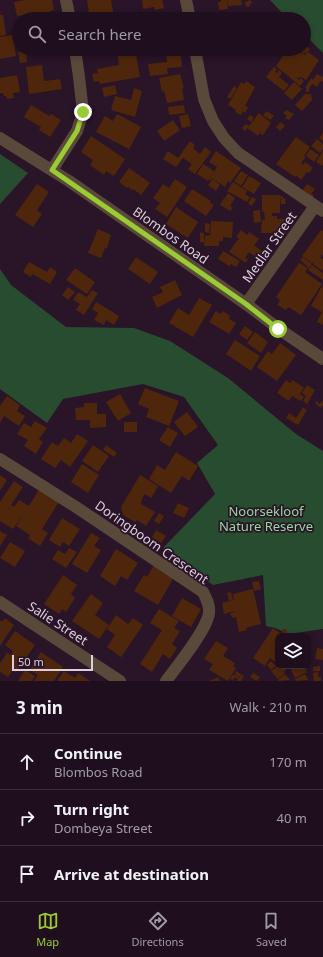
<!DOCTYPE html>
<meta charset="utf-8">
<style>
body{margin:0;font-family:"Noto Sans",sans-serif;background:#271827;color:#f1f3f6}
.controls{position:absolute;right:12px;bottom:12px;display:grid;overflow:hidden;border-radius:8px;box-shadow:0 2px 6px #0003}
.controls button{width:36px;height:36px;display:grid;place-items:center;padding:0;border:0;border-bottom:1px solid #3c2f3c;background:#1f0f1e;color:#f1f3f6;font:20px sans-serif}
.scale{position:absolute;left:12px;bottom:10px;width:81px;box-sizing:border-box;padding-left:4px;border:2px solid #ddcfdc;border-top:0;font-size:11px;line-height:14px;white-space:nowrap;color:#ddcfdc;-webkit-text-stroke:3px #291428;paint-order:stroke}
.stop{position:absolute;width:12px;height:12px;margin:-9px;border:3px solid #9bcb33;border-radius:50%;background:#fff}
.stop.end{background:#9bcb33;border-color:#fff;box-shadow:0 1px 4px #0008}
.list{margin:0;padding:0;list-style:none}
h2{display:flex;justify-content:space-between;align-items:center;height:52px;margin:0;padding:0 16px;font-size:17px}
h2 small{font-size:13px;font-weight:400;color:#a19ca4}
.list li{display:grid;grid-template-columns:26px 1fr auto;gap:12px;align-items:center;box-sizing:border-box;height:56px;padding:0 16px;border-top:1px solid #3c2f3c}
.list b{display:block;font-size:15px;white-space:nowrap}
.list p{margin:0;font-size:13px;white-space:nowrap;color:#a19ca4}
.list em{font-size:13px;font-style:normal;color:#a19ca4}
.icon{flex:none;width:22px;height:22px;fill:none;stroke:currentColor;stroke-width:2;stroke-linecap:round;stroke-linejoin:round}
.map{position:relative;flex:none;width:323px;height:681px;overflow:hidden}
.search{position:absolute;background:#1f0f1e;box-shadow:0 2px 6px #0003;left:12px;right:12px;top:12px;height:44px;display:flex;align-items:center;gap:10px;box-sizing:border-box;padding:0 14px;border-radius:22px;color:#a19ca4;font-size:15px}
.sheet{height:220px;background:#1f0f1e}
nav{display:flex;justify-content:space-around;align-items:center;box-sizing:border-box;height:56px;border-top:1px solid #3c2f3c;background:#1f0f1e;font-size:11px;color:#a19ca4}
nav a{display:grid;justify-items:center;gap:2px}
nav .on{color:#9bcb33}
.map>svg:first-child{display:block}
</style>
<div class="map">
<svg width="323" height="681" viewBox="0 0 323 681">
<rect width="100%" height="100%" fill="#291428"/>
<!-- green -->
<g fill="#284c2f">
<path d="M270,0h53v53l-19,-19v-15h-16z"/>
<path d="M0,154l28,19 -28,31z"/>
<path d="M0,269l11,16 55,42 68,1 36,13 58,37 68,56 27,17v178l-35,5 -13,-6 -9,-2 -3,-51 -50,10 -50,-37 52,-54 -18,-31 21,-18 -34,-48 -41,-13 -80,15 -16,24 -47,-34z"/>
</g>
<!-- building -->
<g fill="#4e260c">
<path d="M25,0h27l2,10 -4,1 2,8h-20l-1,-5 -14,2 -3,-14z"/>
<path d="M87,0h24l3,16 -24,3z"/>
<path d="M142,0h20l2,8 -9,2 -1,-3 -11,2z"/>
<path d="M221,0h6l1,9 -9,1 -1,-8h3z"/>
<path d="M227,0h14l1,5 -14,1z"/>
<path d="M251,0l1,4h-2v2l-4,1 -1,-5z"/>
<path d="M169,12l1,7h-27v-2z"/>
<path d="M0,15h3l3,20 -6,1z"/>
<path d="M13,35l3,21 -16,3v-22z"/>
<path d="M304,45l6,4 -2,3 11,8 -13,20 -5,-3 -2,1 -3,-1 3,3 2,-2 3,3 -4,5 -24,-20 12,-17h10l-1,2 8,4 2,-4 -3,3 -5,-3 1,-2h4z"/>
<path d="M34,49h17l1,4 -17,2z"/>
<path d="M92,49h18l1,2 -18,3z"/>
<path d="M135,49l5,28 -40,7 -1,-3 -5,1 -2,-8 6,-1 -1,-4 22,-4 -2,-13z"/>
<path d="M166,49h14l2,18 -15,1 1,6 -18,2 -2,-12 19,-2z"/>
<path d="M26,51l1,11 -7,1 -2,-11z"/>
<path d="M42,65l2,16 16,-2 2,10 -33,5 -3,-27z"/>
<path d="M274,67l3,2 -2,3 2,1 2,-3 3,3 -3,4 10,8 -5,6 -18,-14z"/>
<path d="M180,74l4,14 -2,1 2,11 -17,3 -3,-12 -2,1 -3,-14z"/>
<path d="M317,74l6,3v5l-3,-1 -3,6 -5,-3 -3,5v3h-3v-6l5,-8 2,2z"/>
<path d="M17,75l3,17 -7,1 1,5 -7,1 -1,-3h-2l-1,-3h-3v-15z"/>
<path d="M246,81l9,6 -10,19 3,1 -3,6 -2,-2 -2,4 -6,-3 1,-2 -8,-5 13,-23 3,2z"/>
<path d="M294,82l8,7 -10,11 -8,-7z"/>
<path d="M115,85l2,9 -13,3 -2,-9z"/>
<path d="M234,86l3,2 -7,11 -3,-2z"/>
<path d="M134,88l8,3 -7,26 -24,-7 4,-14 16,4z"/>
<path d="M305,94h6l1,6 -10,11 -7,-6z"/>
<path d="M31,105l18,11 2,-2 10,6 -11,17 -11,-7 2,-3 -17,-10z"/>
<path d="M184,105l1,8 -16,2 -1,-8z"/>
<path d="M286,110l8,4 -5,6 -4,-2 2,-2 -4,-3z"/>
<path d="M267,111l7,5 -4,4 -7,-5z"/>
<path d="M259,113l12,10 -8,12 -3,-1 2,-5 -4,7 -11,-8 -2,3 -3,-3 4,-4 3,2z"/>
<path d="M117,114l24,13 -12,22 -33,-17 9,-16 8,5z"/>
<path d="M188,114l3,12 -9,2 -3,-12z"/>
<path d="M250,115l4,3 -3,4 -4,-3z"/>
<path d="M173,120l7,10 -16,11 -7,-10z"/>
<path d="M281,122l4,4 -5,5 -4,-4z"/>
<path d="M323,133v8l-4,-3z"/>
<path d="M91,136l34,23 -11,17 -8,-5 -2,4 -14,-10 3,-5 -12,-8z"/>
<path d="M296,137l14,10 -6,9 2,1 -5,6 2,2 2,-3 8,6 -4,5 -2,-1 -6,8 -5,-5 -1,2 -19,-13z"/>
<path d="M317,139l6,5v5l-3,4 -9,-7z"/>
<path d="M190,141l5,4 -2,3 7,6 5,-7 6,5 -16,22 -7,-5 4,-5 -9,-6 -7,9 -13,-8 5,-8 10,7z"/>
<path d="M310,149l9,6 -5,7 -8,-6z"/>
<path d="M216,151l25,17 -11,15 -2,-2 -3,6 -15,-10 7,-10 -8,-5z"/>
<path d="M323,151v15l-7,-4z"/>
<path d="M203,164l11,7 -4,6 2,2 -1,2 -2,-2 -1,2 -11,-7z"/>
<path d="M129,168l21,15 -9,12 -8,-6 -1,1 -4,-3 -1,1 -8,-6z"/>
<path d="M241,171l7,4 -7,11 -7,-5z"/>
<path d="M249,176l12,7 -7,11 -12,-7z"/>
<path d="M175,179l12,8 -20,30 -12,-8 5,-6 -7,-5 10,-14 6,4z"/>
<path d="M213,179l7,6 -4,6 -8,-6z"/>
<path d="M233,182l14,9 -2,3 5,3 -3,5 -20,-11z"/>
<path d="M37,184l12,8 -12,18 5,4 -9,13 -18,-12z"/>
<path d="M307,184l8,5 -4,5 3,1 -2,3 -10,-7z"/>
<path d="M192,189l19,12 -1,2 4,2 -8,11 -22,-15z"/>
<path d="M228,193l7,5 -5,8 3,2 -3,3 -10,-6 4,-7 4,3 -3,-3z"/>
<path d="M262,195h18v18h-8v3h5v3h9v14h-25l1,-13h3l-1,-8h-2z"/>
<path d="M280,196h3v3l2,-1 1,6h-5z"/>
<path d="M252,197l4,2 -4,7 -4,-3z"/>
<path d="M176,207l22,15 -10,16 -22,-14z"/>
<path d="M260,210l1,12 -7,1 -1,-12z"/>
<path d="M211,221l22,1 -1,16 -9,-1v4h-4v5h-15l1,-10 5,-1z"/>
<path d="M205,223l5,1 -1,9 -4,-1z"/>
<path d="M98,229l13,6 -4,13h-2l-4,10 -13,-5z"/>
<path d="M241,230l6,5 2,-3 10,7 -5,6 9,7 -5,7 -9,-7 -4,6 3,1 -2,4 -17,-11 10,-14 -3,-1z"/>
<path d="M321,230l2,1v23l-3,4 3,1v12l-10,-7 1,-2 -2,1 -10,-7z"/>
<path d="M200,232l4,1v10l-4,-1z"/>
<path d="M223,251l17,10 -4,6 -5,-3 -2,2 -11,-7z"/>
<path d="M136,257l22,15 -8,12 -22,-15z"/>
<path d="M303,257l9,7 -3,4 -9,-8z"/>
<path d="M29,262l18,10 3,-5 7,5 -7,12 -18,-10 -1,3 -8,-5z"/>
<path d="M299,263l9,5 -3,4 17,12 -21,31 -13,-8 -2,3 -9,-5 3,-5 -4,-3z"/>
<path d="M312,265l11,8v7l-15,-10z"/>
<path d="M75,268l20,14 -8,12 -21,-14z"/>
<path d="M175,280l7,15 -25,13 -5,-11 11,-5 -3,-5z"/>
<path d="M322,286l1,1v38l-6,-3 5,-10 -11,-6z"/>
<path d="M68,287l7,5 -7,8 -6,-5z"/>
<path d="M92,290l6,3 -14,22 -8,-5 4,-6 -7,-4 5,-8 9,5z"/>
<path d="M199,298l13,7 -19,32 -24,-14 9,-15 11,7z"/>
<path d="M96,302l23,14 -5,9 -8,-5 -2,5 -10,-5 4,-7 -6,-4z"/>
<path d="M216,311l5,3 2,-3 7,5 -1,3 7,4 -7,11 -20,-12z"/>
<path d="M245,326l8,6 -6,8 -8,-6z"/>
<path d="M255,332l13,10 -7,11 -14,-10z"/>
<path d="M235,340l25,16 -9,15 -25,-17z"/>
<path d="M280,343l16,12 -19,26 -20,-14 11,-16 4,3z"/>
<path d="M286,380l4,3 3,-3 11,8 -4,6 4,3 -3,4 -9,-5 -3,5 -12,-8z"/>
<path d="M307,385l8,5 -8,14 -4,-3 3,-5 -4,-3z"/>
<path d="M145,388l34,13 -10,25 -23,-9 3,-8 -11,-5z"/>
<path d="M120,394l11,19 -13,8 -12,-19z"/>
<path d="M7,396l13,9 -3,6 8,5 -6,10 -15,-10 -4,7v-17z"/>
<path d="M316,401l4,3 2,-3 1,1v3l-2,3 -6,-5z"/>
<path d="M84,403h13v11h9v13l-16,1v-8h-14l-1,-12 9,-1z"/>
<path d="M303,407l4,3 -9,15 -12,-7 3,-5 7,5z"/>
<path d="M187,412l11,15 -13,9 -11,-14z"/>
<path d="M35,421l12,7 -8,11 4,3 -7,12 -12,-8 4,-6 -11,-6 7,-11 7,4z"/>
<rect x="124" y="422" width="13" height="10"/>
<path d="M168,427l10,6 -8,14 -11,-7z"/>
<path d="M77,434l11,7 -18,26 -9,-7 -6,8 -14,-9 11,-17 6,4 6,-8 7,5z"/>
<path d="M93,445l16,11 -11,16 -16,-11z"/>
<path d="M106,445l11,8 -3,4 -11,-7z"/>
<path d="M176,452l22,14 -9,15 -7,-5 -11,17 -22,-14 8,-14 8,5z"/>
<path d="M82,464l17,11 -11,18 -17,-11z"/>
<path d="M0,475l7,5 -7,11z"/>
<path d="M140,475l18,11 -7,12 -6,-4 -3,5 -1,5 14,8 -9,14 -9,-6 -2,2 -12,-7 -2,-8z"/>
<path d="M14,481l9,6 -12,18 3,2 5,-7 10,6 11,-18 20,12 -18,29 6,4 -8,13 -12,-8 2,-3 -14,-9 8,-13 -11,16 -13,-8v-19z"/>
<path d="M178,503l11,5 -5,10 -11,-5z"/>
<path d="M159,513l5,3 -5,8 -5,-3z"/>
<path d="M62,518l18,11 -11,17 -6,-4 -3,5 -11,-7z"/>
<path d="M156,530l10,6 -5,7 -9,-6z"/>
<path d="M0,531l7,4 -7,11z"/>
<path d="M91,533l9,5 -6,8 7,4 -14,23 -15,-9z"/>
<path d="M10,542l15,9 -10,16 -15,-9z"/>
<path d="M69,548l8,4 -11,16 -14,-9 6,-9 7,4z"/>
<path d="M116,549l22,14 -11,17 -6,-4 -6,10 -15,-10z"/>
<path d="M154,565l20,12 -16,28 -24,-14 10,-16 3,2z"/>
<path d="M63,575l14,10 -6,9 4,4 -9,14 -4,-3 -3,5 -15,-10z"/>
<path d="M259,581l2,8 -7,2 -2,-9z"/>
<path d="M253,589l8,35 -15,4 1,2 -8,2 -3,-15 -4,1 -2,-5 5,-1v-1l-11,3 -2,-11 12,-3 -1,-6z"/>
<path d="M231,592l2,8 -4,1 -2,-8z"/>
<path d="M91,594l12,9 -8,12 14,10 -10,14 -27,-18z"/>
<path d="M182,598l19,11 -10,18 -19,-11z"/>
<path d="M159,609l20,12 -5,7 6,3 -8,13 5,4 -7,11 -7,-5 -11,18 -12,-8 22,-34 -12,-7z"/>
<path d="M116,615l12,9 5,-6 10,7 -22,32 -14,-10 8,-12 -8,-6z"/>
<path d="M5,618l9,7 -14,21v-26l2,2z"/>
<path d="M273,628l11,8h-6v21l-3,5 -5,-4 -5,8 -12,-8z"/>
<rect x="282" y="629" width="5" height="4"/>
<path d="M15,631l20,14 -19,27 -3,-2 -5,7 -8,-5v-9l7,-10 4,2 2,-4 -8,-6z"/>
<path d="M216,641l12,7 -5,8 12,7 -2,3 3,2 -8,13 -19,-11 4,-6 -9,-5z"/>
<path d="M317,648l6,1v11l-8,-1z"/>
<path d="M41,652l22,15 -9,14h-20l4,-6 -8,-5z"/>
<path d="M271,661l5,5 -5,4 -4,-5z"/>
<path d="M278,666h6l3,3 -3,3 1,1 -7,6 -7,-8z"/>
<path d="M289,666h15l3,6 -12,6z"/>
<path d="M320,666v5h-7v-4z"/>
<path d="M25,670l10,6 -3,5h-14z"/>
<path d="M64,671l11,7 3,-5 12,8h-33z"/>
<path d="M236,671l5,3 -2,3 -4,-3z"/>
<path d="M318,672v5h3v4h-7l-1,-8z"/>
<path d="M253,673l7,4 -3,4 -7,-4z"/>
<path d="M233,674l6,3 -2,2 -2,-2 -2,2 3,2 -6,-2z"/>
<path d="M241,674l3,2 -3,5h-4z"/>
<path d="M285,674l5,6 -11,1 -1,-1z"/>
<path d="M305,674l3,6 -12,1 -1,-2z"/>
<path d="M218,677l2,4h-11z"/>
</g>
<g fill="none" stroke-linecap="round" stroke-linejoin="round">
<!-- minor -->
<g stroke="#59493a" stroke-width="12">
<path d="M66,0l4,19"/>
<path d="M186,0l4,19"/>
<path d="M195,49l9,50 9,22 11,17 14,15 85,58"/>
<path d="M0,138l69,43 177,123 33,25 44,30"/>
<path d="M52,170l25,-39 6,-19 -4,-35 -4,-28"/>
<path d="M246,304l69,-98"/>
<path d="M0,459l76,48 127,85c3,6 7,13 6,21 -2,17 -32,53 -43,68"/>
<path d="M0,602l120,79"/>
</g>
</g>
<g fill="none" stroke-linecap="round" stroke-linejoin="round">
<!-- route -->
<path stroke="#9bcb33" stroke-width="5" d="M83,112l-6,19 -25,39 194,134 32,25"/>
</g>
<g text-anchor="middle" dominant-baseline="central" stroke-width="3.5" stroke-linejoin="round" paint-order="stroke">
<!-- street labels -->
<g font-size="13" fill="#ddcfdc" stroke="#291428">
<text transform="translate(171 235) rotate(35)">Blombos Road</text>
<text transform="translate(269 247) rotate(-55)">Medlar Street</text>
<text transform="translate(152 542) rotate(35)">Doringboom Crescent</text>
<text transform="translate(58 623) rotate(33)">Salie Street</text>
</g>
<!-- park labels -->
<g font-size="13" fill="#97d8a1" stroke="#291428">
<text x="266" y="511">Noorsekloof<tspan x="266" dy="15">Nature Reserve</tspan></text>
</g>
</g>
</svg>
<div class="controls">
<button><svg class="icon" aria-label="layers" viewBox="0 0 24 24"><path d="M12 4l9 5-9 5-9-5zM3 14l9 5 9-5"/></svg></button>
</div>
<div class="scale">50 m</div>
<div class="stop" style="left:278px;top:329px"></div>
<div class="stop end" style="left:83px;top:112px"></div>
<div class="search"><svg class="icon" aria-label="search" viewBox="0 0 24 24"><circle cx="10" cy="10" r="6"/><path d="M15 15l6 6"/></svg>Search here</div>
</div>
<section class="sheet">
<h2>3 min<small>Walk · 210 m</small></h2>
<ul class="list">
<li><svg class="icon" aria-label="ahead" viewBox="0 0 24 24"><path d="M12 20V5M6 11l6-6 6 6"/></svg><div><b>Continue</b><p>Blombos Road</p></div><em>170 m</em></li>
<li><svg class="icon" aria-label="right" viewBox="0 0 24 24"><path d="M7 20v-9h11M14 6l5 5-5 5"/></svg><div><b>Turn right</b><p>Dombeya Street</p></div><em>40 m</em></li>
<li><svg class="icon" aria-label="arrive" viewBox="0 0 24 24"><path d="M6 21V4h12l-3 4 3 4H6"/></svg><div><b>Arrive at destination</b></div></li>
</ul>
</section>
<nav>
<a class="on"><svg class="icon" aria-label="map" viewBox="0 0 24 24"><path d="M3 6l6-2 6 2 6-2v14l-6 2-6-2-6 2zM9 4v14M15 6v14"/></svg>Map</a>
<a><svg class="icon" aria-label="directions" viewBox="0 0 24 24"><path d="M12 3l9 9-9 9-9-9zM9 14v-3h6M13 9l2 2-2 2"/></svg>Directions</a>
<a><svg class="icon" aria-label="saved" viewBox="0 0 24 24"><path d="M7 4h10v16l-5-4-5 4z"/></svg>Saved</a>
</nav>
